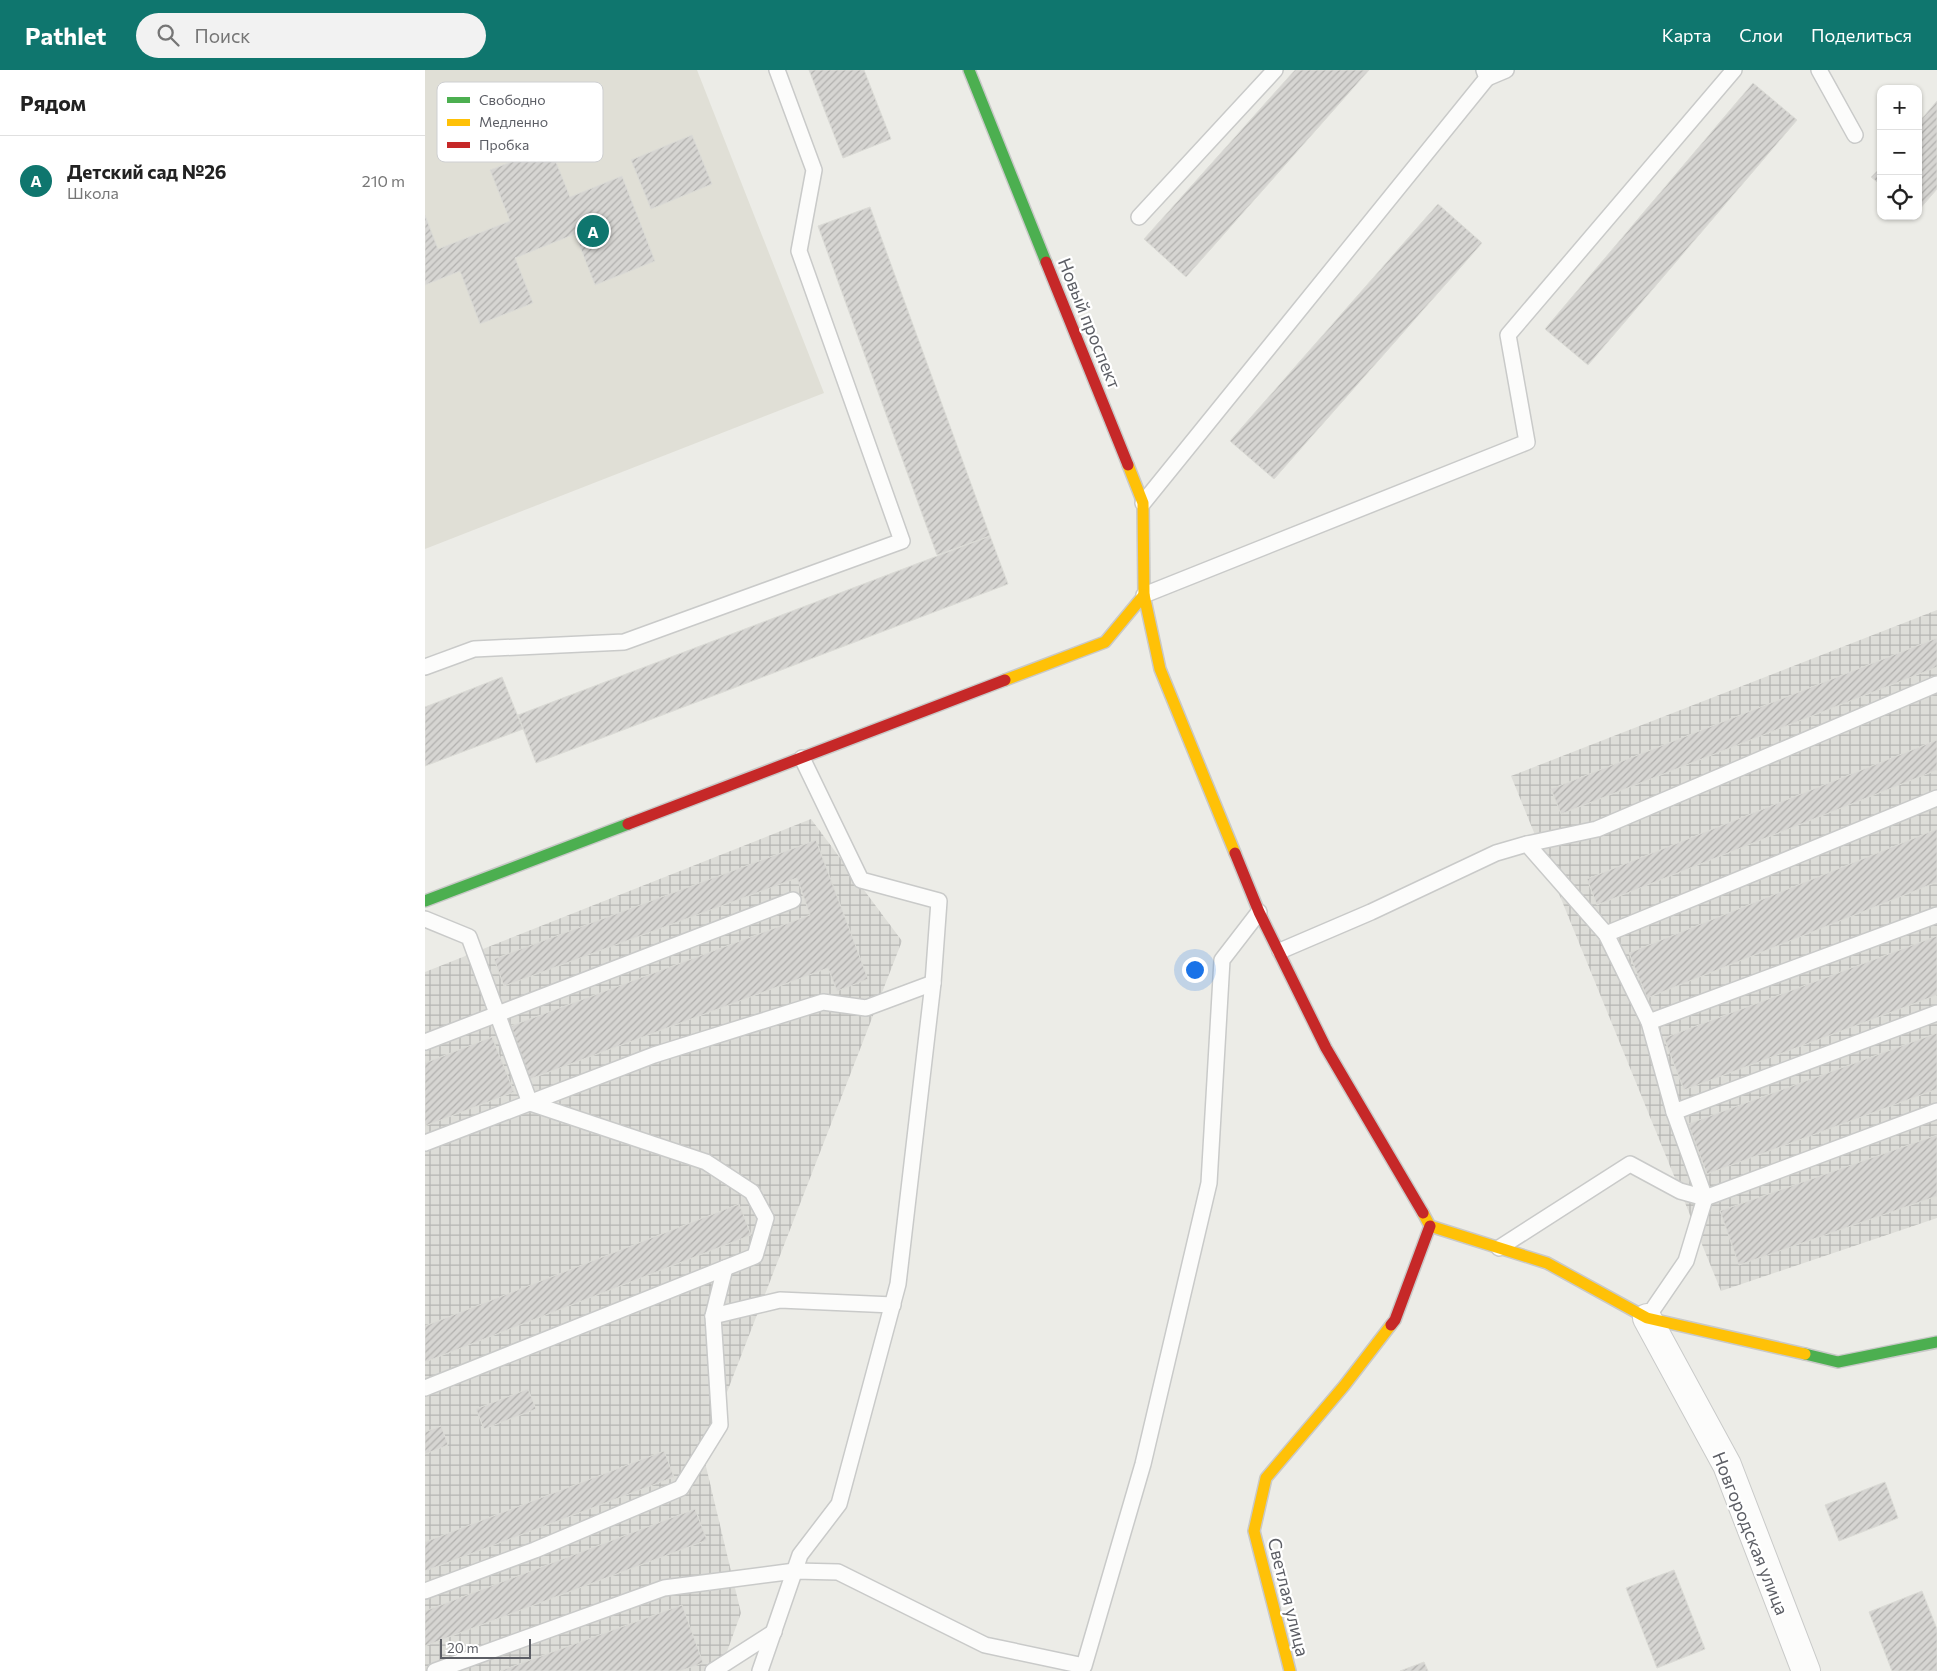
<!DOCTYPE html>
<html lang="ru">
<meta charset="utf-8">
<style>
body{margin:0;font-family:Commissioner,sans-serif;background:#f2f2f2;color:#222}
.controls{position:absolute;right:15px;top:15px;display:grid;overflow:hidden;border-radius:10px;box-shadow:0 1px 4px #0004}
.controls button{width:45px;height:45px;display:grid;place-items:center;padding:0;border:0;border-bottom:1px solid #e0e0e0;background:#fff;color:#222;font:25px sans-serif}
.scale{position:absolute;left:15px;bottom:12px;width:91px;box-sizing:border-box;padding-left:5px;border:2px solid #5c5e65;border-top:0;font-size:14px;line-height:18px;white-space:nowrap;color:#5c5e65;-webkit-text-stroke:4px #fff;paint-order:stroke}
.you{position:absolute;left:769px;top:899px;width:18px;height:18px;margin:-12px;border:4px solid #fff;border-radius:50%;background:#1a73e8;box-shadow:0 0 0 8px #1a73e833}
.badge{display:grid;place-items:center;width:32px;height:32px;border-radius:50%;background:#0f766e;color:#fff;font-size:16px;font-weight:700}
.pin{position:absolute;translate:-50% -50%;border:2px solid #fff;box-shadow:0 1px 5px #0006}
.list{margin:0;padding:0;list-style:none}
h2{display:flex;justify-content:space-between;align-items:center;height:65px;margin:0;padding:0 20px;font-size:21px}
h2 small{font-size:16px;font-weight:400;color:#767676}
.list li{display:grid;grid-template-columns:32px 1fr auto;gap:15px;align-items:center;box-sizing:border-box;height:90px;padding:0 20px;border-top:1px solid #e0e0e0}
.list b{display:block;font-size:19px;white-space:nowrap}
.list p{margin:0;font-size:16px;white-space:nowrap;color:#767676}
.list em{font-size:16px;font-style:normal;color:#767676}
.icon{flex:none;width:28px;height:28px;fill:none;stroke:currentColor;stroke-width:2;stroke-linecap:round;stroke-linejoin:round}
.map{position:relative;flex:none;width:1512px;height:1601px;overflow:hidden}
header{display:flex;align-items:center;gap:30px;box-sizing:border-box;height:70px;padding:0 25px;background:#0f766e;color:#fff}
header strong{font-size:24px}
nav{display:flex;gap:28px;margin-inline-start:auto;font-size:18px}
.search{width:350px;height:45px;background:#f2f2f2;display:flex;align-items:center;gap:12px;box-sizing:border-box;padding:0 18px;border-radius:28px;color:#767676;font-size:19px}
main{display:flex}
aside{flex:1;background:#fff}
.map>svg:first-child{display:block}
</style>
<header>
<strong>Pathlet</strong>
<div class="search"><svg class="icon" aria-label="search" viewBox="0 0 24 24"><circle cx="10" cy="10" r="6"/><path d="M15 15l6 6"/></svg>Поиск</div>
<nav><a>Карта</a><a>Слои</a><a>Поделиться</a></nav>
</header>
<main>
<aside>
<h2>Рядом<small></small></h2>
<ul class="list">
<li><span class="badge">A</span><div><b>Детский сад №26</b><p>Школа</p></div><em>210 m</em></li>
</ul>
</aside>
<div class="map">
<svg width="1512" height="1601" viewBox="0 0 1512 1601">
<defs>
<pattern id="industrial-grid" width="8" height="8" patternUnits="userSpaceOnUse" patternTransform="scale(1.25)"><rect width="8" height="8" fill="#ddddd8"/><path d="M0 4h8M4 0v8" fill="none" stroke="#b6b6b3"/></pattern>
<pattern id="building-hatch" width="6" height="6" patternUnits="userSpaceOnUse" patternTransform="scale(1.25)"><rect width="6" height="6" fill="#d6d5d2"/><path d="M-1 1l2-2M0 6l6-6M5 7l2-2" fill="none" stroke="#b1b0ae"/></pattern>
</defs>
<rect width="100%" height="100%" fill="#ecece7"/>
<!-- industrial -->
<g fill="url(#industrial-grid)">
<path d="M1512,540v608l-216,73 -210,-515z"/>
<path d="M386,749l91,122 -199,513 38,159 -21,58h-295v-699z"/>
</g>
<!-- education -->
<path fill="#e0dfd6" d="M0,0h272l127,323 -399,156z"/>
<!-- building -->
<g fill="url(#building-hatch)" stroke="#dbdbd6">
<path d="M384,0h55l27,69 -48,19z"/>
<path d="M870,0h74l-183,207 -42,-38z"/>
<path d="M1328,13l44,37 -209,245 -43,-36z"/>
<path d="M1512,31v88l-19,22v-88z"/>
<path d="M267,65l20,49 -61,25 -20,-49z"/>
<path d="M125,77l20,50 52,-21 33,85 -60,24 -20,-51 -60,24 18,45 -53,21 -20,-53 -35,14v-70l13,34 72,-28 -20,-51z"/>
<path d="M1456,97v18l-10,-8z"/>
<path d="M1013,134l44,39 -208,236 -44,-38z"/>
<path d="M445,137l120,329 -53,19 -119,-329z"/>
<path d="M565,466l18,48 -472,179 -18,-48z"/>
<path d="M1512,568v29l-376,147 -10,-25z"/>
<path d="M77,607l21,52 -98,37v-59z"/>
<path d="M1512,670v30l-340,135 -10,-26z"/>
<path d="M1512,759v53l-290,116 -18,-45z"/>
<path d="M391,770l52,139 -31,12 -9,-23 -298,111 -19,-53 299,-111 -13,-37 -293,108 -10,-27z"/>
<path d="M1512,866v59l-253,95 -20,-52z"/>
<path d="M1512,963v56l-230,85 -19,-50z"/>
<path d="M67,967l22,55 -89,34v-63z"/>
<path d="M1512,1065v61l-198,69 -19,-54z"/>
<path d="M314,1134l12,31 -326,127v-36z"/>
<path d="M103,1319l8,20 -52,20 -8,-20z"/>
<path d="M16,1356l7,19 -23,9v-22z"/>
<path d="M239,1381l10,26 -249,94v-29z"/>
<path d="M1460,1412l13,36 -59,23 -14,-36z"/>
<path d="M270,1439l12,31 -282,106v-35z"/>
<path d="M1249,1500l31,79 -48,19 -31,-80z"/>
<path d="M1497,1521l15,38v42h-45l-23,-59z"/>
<path d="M257,1535l21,58 -23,8h-180z"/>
<path d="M999,1592l4,9h-28z"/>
</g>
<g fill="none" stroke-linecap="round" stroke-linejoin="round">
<!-- lane casing -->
<g stroke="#c9cac9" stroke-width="18">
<g id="lane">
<path d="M1394,0l36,65"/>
<path d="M1062,8l19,-8"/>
<path d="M714,147l136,-147"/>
<path d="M718,433l344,-425 -3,-8"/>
<path d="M719,525l383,-153 -19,-107 226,-265"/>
<path d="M0,597l49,-18 150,-7 278,-101 -103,-290 15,-81 -37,-100"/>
<path d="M1102,774l70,-15 340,-145"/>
<path d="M0,849l44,18 61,166 176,59 46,30 14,26 -11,38 -330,132"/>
<path d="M1181,864l331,-136"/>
<path d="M855,881l91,-39 125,-59 31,-9 79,90 43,88 25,90 31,86 -19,63 -39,57"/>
<path d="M1224,952l288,-107"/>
<path d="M0,972l368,-142"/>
<path d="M1249,1042l263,-99"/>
<path d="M0,1073l229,-88 169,-53 43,6 67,-25"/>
<path d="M1074,1178l131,-84 50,27 25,7 232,-87"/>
<path d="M288,1246l67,-16 113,5"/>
<path d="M0,1521l110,-41 146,-62 39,-63 -7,-109 12,-48"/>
<path d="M10,1601l229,-83 131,-17 43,1 147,73 99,21 59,-202 66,-281 13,-223 37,-48"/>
<path d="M288,1601l61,-39"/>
<path d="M335,1601l40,-116 39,-51 59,-220 35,-301 6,-82 -78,-21 -59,-122"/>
</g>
</g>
<!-- street casing -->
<g stroke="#c9cac9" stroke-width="30">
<path id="street" d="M1222,1248l80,147 79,206"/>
</g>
<!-- fast casing -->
<g stroke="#c9c9c8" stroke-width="14">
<g id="fast">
<path d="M544,0l77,192"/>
<path d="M0,831l203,-77"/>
<path d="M1380,1284l33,8 99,-20"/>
</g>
</g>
<!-- slow casing -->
<g stroke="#c9c9c8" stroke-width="14">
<g id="slow">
<path d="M703,395l15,38 1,92 16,74 75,184"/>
<path d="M580,610l100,-38 39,-47"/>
<path d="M998,1143l7,13 117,37 100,55 158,36"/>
<path d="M865,1601l-36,-140 12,-53 78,-92 47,-61"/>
</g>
</g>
<!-- jam casing -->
<g stroke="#c9c9c8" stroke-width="14">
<g id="jam">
<path d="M621,192l82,203"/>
<path d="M203,754l377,-144"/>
<path d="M810,783l24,59 67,136 97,165"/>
<path d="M966,1255l4,-5 35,-94"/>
</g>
</g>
<!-- lane -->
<use href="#lane" stroke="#fcfcfb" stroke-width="15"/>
<!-- street -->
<use href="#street" stroke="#fcfcfb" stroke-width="28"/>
<!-- fast -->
<use href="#fast" stroke="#4caf50" stroke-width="11"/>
<!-- slow -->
<use href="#slow" stroke="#ffc107" stroke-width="11"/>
<!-- jam -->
<use href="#jam" stroke="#c62828" stroke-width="11"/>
</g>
<g text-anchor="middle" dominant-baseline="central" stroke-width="4.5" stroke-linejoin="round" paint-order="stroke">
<!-- street labels -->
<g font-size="18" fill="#5c5e65" stroke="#fff">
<text transform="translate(665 253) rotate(68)">Новый проспект</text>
<text transform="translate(1326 1463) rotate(68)">Новгородская улица</text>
<text transform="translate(864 1527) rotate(76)">Светлая улица</text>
</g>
</g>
<!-- legend -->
<rect x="12" y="12" width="166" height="80" rx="8" fill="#fff" stroke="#cecfd1" stroke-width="1"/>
<rect x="22" y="27" width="23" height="6" fill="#4caf50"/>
<rect x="22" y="49" width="23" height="7" fill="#ffc107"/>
<rect x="22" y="72" width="23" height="6" fill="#c62828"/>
<g font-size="14" fill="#5c5e65">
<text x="54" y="35">Свободно</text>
<text x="54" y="57">Медленно</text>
<text x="54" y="80">Пробка</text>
</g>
</svg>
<div class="controls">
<button>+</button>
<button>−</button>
<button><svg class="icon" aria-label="locate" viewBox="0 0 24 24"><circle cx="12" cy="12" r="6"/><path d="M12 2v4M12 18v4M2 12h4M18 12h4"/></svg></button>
</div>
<div class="scale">20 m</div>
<div class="you"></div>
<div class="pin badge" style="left:168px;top:161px">A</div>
</div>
</main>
